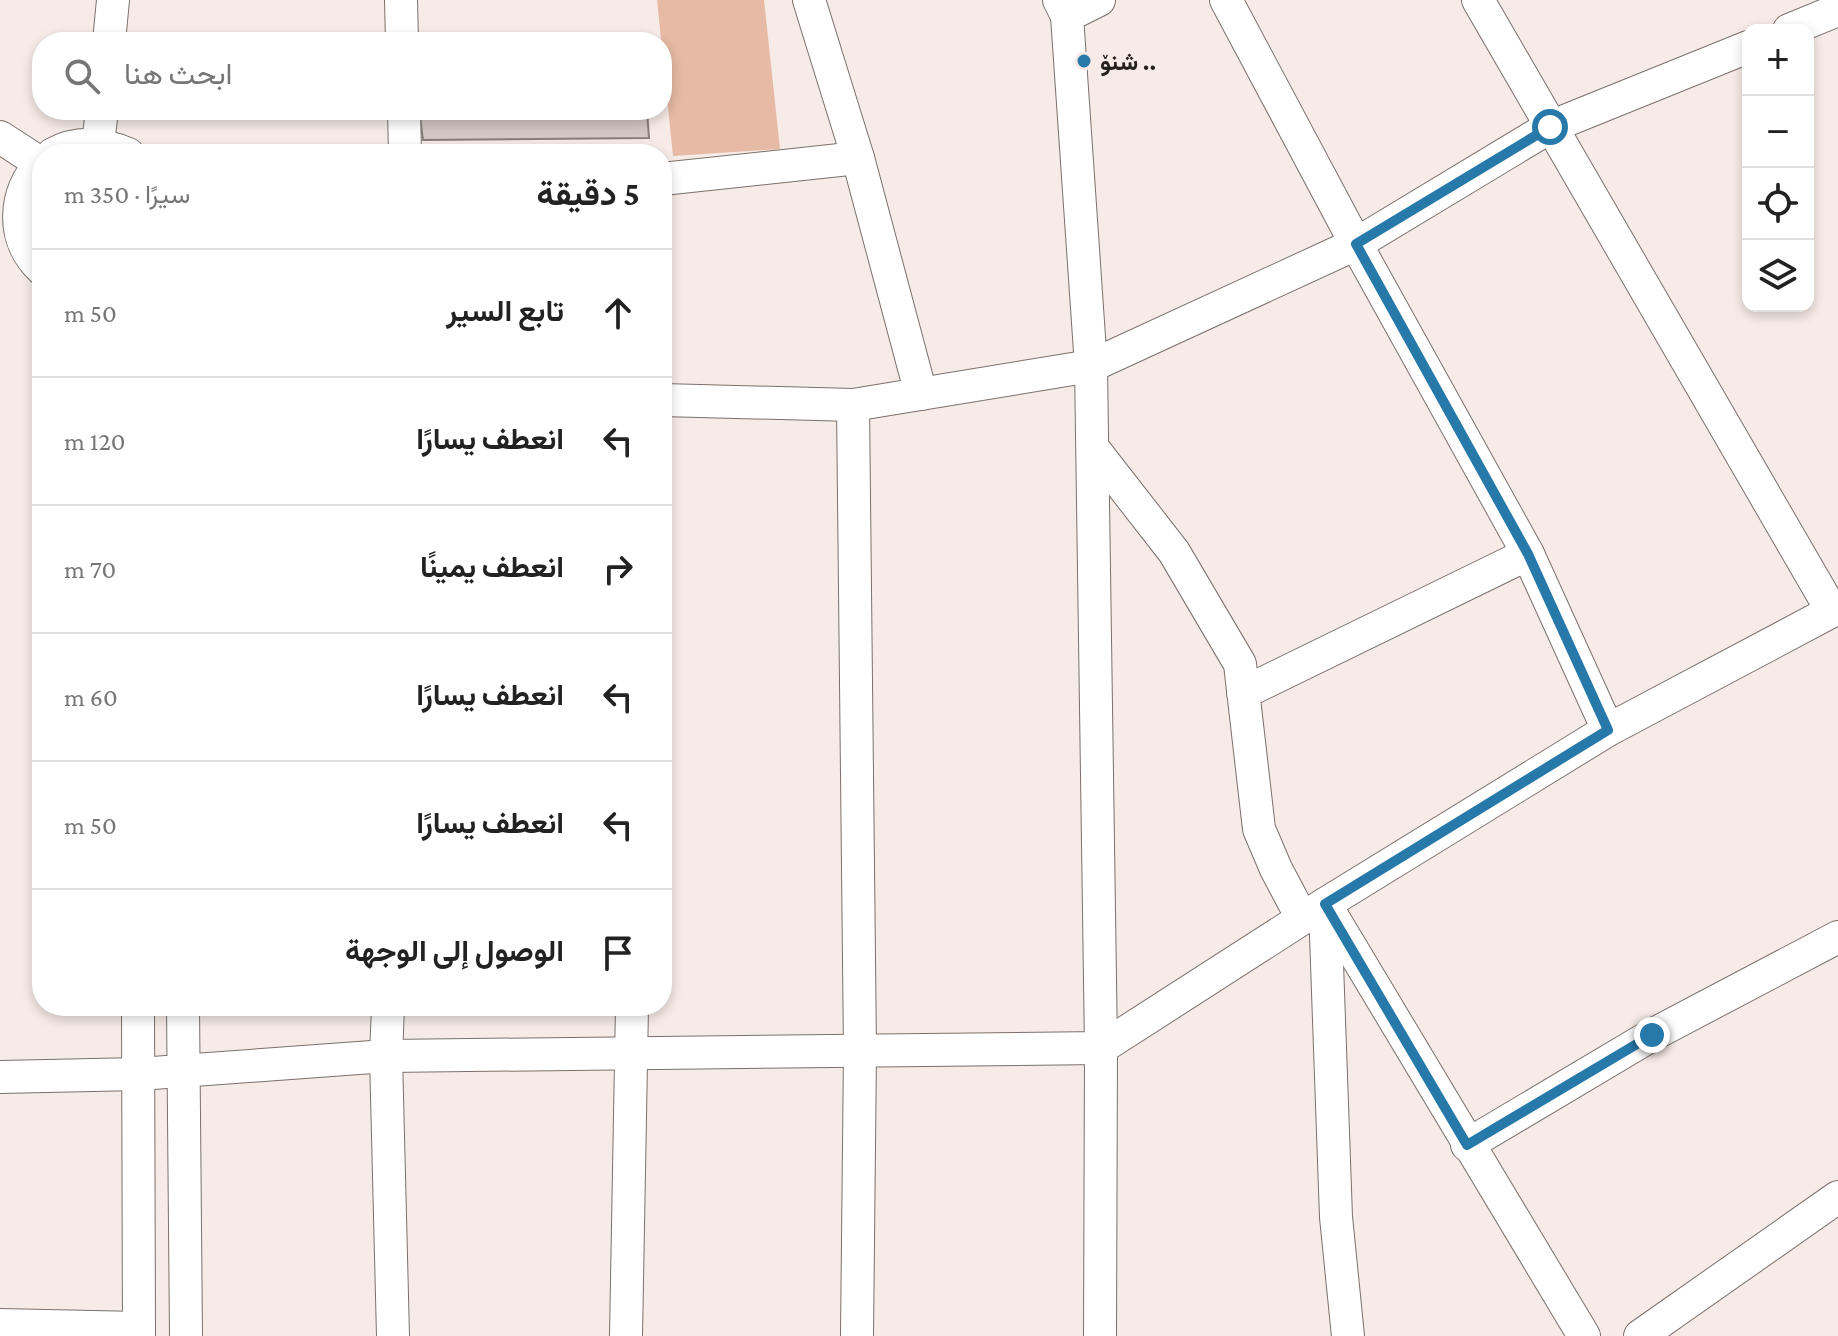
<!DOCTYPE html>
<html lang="ar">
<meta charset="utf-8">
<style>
body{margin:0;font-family:"Crimson Pro",Vazirmatn,serif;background:#f6f6f6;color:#222;direction:rtl}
.controls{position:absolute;right:24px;top:24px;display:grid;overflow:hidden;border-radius:16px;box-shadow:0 4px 12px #0003}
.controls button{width:72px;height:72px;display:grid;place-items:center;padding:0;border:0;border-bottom:2px solid #e0e0e0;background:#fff;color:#222;font:40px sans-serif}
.stop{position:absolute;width:24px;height:24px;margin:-18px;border:6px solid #2779aa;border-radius:50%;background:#fff}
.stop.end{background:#2779aa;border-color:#fff;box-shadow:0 2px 8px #0008}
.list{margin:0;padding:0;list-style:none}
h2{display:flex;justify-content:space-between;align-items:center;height:104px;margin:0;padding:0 32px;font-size:34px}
h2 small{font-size:26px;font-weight:400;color:#767676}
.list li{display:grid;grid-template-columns:52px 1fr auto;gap:24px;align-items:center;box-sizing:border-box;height:128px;padding:0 32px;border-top:2px solid #e0e0e0}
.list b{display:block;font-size:30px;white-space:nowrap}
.list em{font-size:26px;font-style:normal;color:#767676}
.icon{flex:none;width:44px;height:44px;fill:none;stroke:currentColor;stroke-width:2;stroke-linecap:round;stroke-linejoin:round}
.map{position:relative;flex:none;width:1838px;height:1336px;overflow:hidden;direction:ltr}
.search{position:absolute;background:#fff;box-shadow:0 4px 12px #0003;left:32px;top:32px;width:640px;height:88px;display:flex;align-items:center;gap:20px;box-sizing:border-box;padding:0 28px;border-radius:32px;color:#767676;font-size:30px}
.panel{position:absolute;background:#fff;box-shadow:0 4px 12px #0003;left:32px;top:144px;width:640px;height:872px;border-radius:32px;direction:rtl}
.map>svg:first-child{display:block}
</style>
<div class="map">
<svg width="1838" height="1336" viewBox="0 0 1838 1336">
<rect width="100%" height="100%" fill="#f6ebe6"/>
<!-- garden -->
<path fill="#e6baa4" d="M657,0h107l16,149 -107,7z"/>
<!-- building -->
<path fill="#d3c8c3" stroke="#877e79" stroke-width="2" d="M419,110h228l2,28 -226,2z"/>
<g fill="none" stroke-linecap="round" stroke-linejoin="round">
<!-- street casing -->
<g stroke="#7a716c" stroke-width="34">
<g id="street">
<path d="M401,0l1,42"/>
<path d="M809,0l49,158 63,236"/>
<path d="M1059,0l8,16 24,350 10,682 -1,288"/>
<path d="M1226,0l130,244 172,310 80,176"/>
<path d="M1478,0l354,611"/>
<path d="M1067,16l32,-16"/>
<path d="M1789,30l49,-20"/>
<path d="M109,42l4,-42"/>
<path d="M404,110l1,44"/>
<path d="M0,137l40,26"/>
<path d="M98,144l4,-34"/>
<path d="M53,154c25,-14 50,-11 75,0"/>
<path d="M42,162c-29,31 -32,77 0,107"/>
<path d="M662,179l196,-21"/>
<path d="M662,400l191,5 238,-39 265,-122 194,-117 198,-80"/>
<path d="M853,405l7,646 -3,285"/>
<path d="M1093,448l81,104 66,112 19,165 17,40 26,49"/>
<path d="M1243,693l285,-139"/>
<path d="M1325,904l259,432"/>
<path d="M1325,907l11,310 12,119"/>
<path d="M138,1006l1,330"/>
<path d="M183,1006l3,330"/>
<path d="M388,1006l-2,50 7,280"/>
<path d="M0,1077l139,-3 247,-18 715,-8 224,-144 283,-174 230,-122"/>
<path d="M1467,1145l185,-110 186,-98"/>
<path d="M0,1325l139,3"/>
<path d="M626,1336l6,-330"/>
<path d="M1640,1336l198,-139"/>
</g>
</g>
<!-- street -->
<use href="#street" stroke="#fff" stroke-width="32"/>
</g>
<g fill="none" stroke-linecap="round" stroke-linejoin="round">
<!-- route -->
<path stroke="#2779aa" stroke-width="10" d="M1550,127l-194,117 172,310 80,176 -283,174 142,241 185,-110"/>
</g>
<!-- markers -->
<circle fill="#2779aa" stroke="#f6ebe6" stroke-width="3" cx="1084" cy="61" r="8"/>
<g text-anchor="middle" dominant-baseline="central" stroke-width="7" stroke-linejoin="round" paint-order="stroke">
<!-- poi labels -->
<g font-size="24" font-weight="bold" fill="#25211f" stroke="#f6ebe6" text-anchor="start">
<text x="1100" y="61">شنۆ ..</text>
</g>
</g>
</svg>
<div class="controls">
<button>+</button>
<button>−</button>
<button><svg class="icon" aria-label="locate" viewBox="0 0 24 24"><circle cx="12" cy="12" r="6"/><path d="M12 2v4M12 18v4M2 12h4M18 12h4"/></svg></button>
<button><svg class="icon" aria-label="layers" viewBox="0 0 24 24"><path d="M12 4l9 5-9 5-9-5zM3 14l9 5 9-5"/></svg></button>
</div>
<div class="stop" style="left:1550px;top:127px"></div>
<div class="stop end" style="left:1652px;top:1035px"></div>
<div class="search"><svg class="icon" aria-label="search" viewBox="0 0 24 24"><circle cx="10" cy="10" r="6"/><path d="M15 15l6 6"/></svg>ابحث هنا</div>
<section class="panel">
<h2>5 دقيقة<small>سيرًا · 350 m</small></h2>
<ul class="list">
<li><svg class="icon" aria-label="ahead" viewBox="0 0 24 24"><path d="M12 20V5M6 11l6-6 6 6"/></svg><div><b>تابع السير</b></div><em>50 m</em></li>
<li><svg class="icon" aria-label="left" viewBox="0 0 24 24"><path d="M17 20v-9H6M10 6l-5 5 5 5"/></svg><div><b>انعطف يسارًا</b></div><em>120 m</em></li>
<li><svg class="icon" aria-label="right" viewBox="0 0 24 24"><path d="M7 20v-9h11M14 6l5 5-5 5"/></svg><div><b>انعطف يمينًا</b></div><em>70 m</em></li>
<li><svg class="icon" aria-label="left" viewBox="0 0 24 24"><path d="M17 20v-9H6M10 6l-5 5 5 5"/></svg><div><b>انعطف يسارًا</b></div><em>60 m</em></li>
<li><svg class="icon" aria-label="left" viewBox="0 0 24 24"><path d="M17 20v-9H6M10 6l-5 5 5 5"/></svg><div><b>انعطف يسارًا</b></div><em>50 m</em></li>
<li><svg class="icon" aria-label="arrive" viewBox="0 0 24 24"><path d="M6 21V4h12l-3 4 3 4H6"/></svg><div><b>الوصول إلى الوجهة</b></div></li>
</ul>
</section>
</div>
